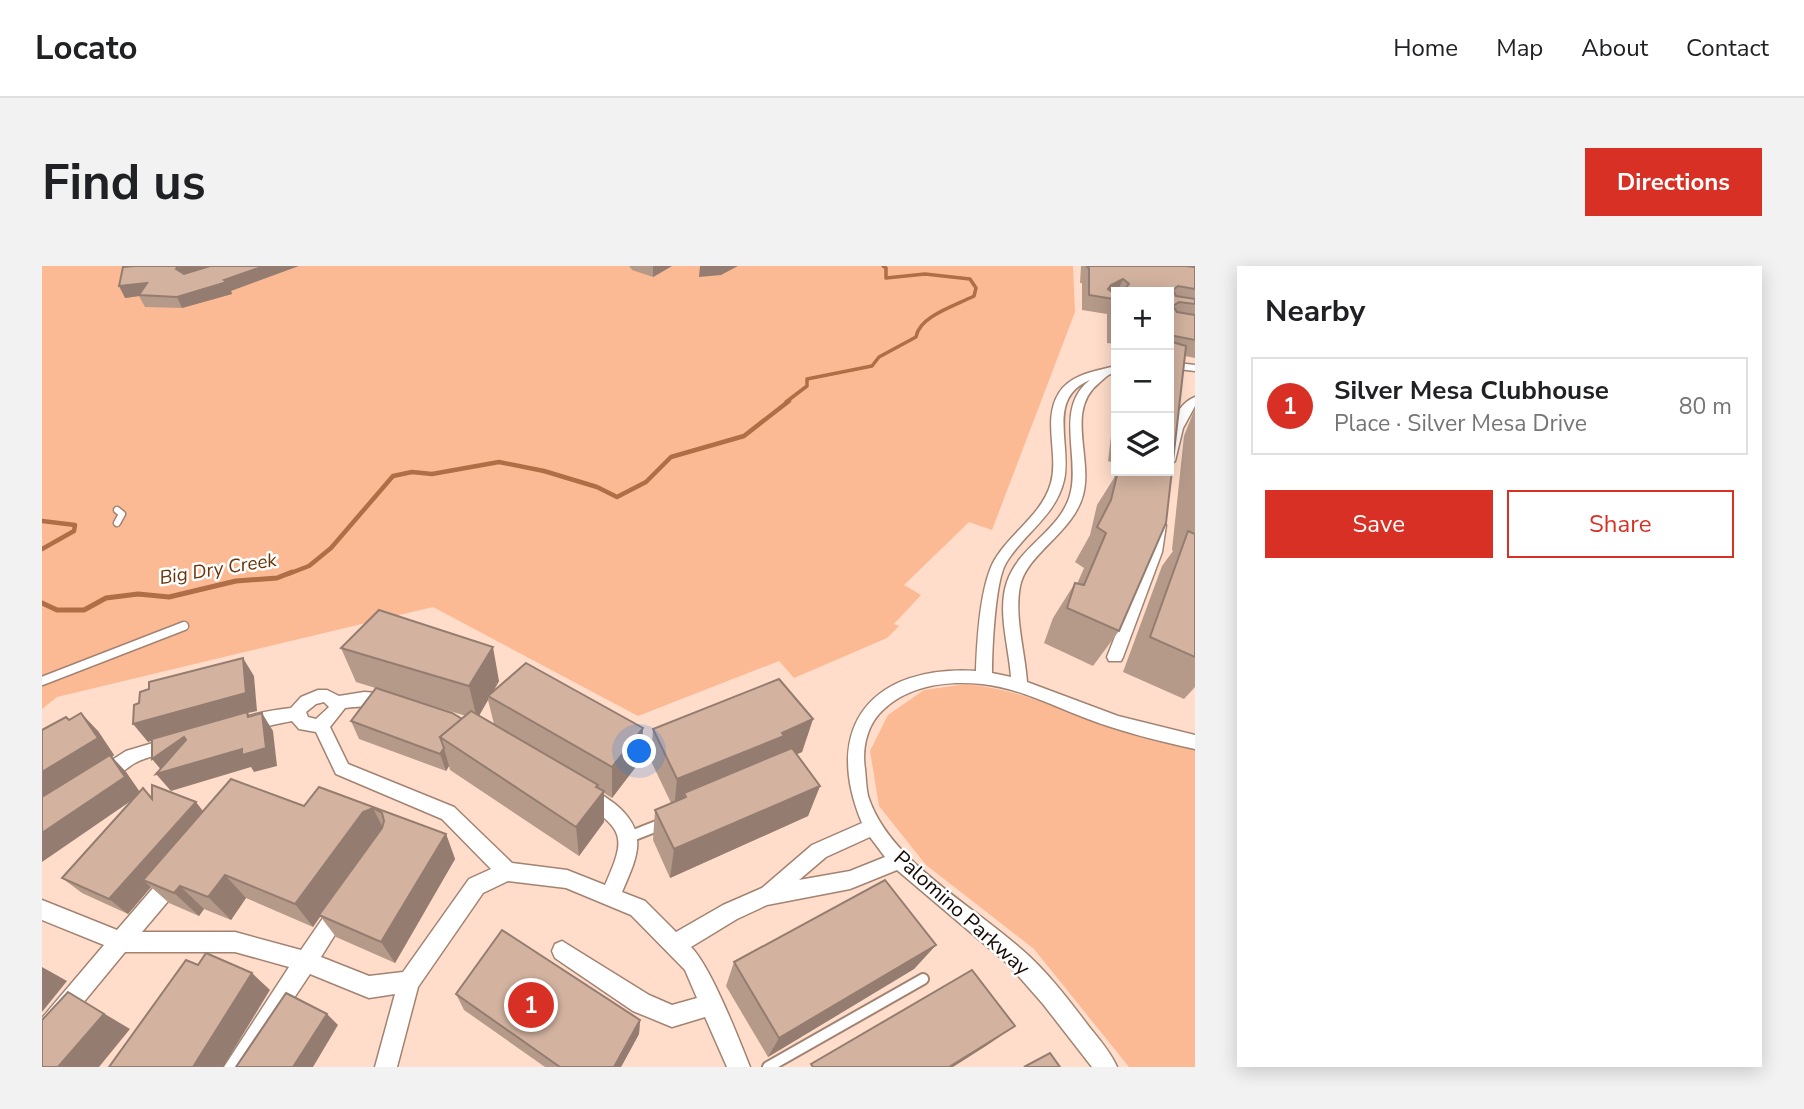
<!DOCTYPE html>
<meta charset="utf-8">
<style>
body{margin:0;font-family:"Nunito Sans",sans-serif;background:#f2f2f2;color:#202124}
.controls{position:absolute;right:21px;top:21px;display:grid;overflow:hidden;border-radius:0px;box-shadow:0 4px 18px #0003}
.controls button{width:63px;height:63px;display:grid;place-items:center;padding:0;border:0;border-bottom:2px solid #e0e0e0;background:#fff;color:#202124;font:35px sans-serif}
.you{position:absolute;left:598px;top:486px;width:24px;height:24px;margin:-18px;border:5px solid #fff;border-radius:50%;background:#1a73e8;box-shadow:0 0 0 10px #1a73e833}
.badge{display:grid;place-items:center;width:46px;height:46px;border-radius:50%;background:#d93025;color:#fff;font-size:23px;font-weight:700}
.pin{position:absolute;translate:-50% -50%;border:4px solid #fff;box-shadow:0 2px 7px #0006}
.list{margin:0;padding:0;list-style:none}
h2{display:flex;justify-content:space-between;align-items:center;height:91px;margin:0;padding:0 28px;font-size:30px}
h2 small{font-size:23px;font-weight:400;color:#757577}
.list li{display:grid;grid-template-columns:46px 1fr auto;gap:21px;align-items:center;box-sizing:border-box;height:98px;margin:0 14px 14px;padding:0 14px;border:2px solid #e0e0e0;border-radius:0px}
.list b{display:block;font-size:26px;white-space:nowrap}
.list p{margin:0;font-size:23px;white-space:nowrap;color:#757577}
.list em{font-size:23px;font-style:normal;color:#757577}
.actions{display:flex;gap:14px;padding:21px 28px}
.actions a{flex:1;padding:16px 0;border:2px solid #d93025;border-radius:0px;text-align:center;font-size:24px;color:#d93025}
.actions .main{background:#d93025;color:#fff}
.icon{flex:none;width:38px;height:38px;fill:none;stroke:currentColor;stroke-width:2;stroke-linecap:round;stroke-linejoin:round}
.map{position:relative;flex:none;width:1153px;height:801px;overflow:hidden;border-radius:0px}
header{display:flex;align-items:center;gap:42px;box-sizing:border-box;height:98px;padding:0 35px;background:#fff;border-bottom:2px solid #e0e0e0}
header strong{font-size:33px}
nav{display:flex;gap:38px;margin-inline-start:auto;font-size:24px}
.intro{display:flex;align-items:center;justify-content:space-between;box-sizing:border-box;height:168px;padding:0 42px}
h1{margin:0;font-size:49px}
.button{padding:18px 32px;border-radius:0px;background:#d93025;color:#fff;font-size:24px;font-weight:700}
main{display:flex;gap:42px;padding:0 42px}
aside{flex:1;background:#fff;border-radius:0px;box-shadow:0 4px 18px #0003}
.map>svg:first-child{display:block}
</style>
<header>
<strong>Locato</strong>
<nav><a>Home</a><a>Map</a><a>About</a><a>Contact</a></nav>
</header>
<div class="intro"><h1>Find us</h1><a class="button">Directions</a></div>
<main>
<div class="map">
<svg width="1153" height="801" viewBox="0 0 1153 801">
<rect width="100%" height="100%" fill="#ffddca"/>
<!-- green -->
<g fill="#fcba94">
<path d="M0,0h1031l2,46 -83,218 -23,-8 -65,63 17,10 -27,29 5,2 -12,12 -93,40 -15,-17 -141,55 -205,-109 -376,90 -15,12z"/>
<path d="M924,418c79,8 150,53 229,65v318h-66l-95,-118 -108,-84 -47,-59 -9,-55 18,-36 36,-25z"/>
</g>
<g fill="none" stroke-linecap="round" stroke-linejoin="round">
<!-- stream-far2 -->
<path stroke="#af6e45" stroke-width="3.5" d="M744,136l21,-16v-7l65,-13 7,-9 37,-20c3,-21 41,-32 58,-41l2,-8 -6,-9 -45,-5 -39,4v-10l-3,-2"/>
<!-- stream-far1 -->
<g stroke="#af6e45" stroke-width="4.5">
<path d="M0,255l33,4 -1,6 -32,18"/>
<path d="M246,308l21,-8 22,-18 62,-72 19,-4 20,2 67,-12 45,9 53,16 20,10 29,-15 25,-25 73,-21 45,-35"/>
</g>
<!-- stream -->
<path stroke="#af6e45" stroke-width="5" d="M0,337l15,7h27l22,-12 32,-4 31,3 67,-16 41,-3 15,-6"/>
<!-- service-far2 casing -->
<g stroke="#a28372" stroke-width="9">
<path id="service-far2" d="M75,244l5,4 -5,9"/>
</g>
<!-- service-far1 casing -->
<g stroke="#a28372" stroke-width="11">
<path id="service-far1" d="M0,415l142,-55"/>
</g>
<!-- service casing -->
<g stroke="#a28372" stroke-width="14">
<g id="service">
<path d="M587,571l33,-13"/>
<path d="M726,801l155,-88"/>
</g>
</g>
<!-- minor casing -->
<g stroke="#a28372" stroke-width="3">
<g id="minor">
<path d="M1127,96l26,3v6l-26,-3z"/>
<path d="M1074,100v6c-8,2 -10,5 -17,11 -34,27 -6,75 -16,112 -10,38 -56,58 -63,91 -6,31 5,65 7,96l91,34 77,19v14c-36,-8 -73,-17 -107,-30 -35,-13 -69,-31 -106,-35 -37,-4 -78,2 -103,30 -13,15 -17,36 -14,55 1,9 1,18 3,27 20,64 104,109 152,152 27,23 49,52 70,80 10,12 21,25 27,39h-25l-49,-63 -35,-40 -111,-94 -47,19 -83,16 -30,14 -46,28c20,20 47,90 59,120h-23l-22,-50 -33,10 -39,-16 -78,-53 -3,-7 3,-7 7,-3 87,54 23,10 25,-7 -12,-28 -54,-55 -65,-27 -58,-7 -25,12 -65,94 -21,80h-22l20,-73 -26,4 -59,-24 -62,93h-24l65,-100 -54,-15h-110l-75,91 -8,3v-28l62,-73 -62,-25v-20l75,30 49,-57 7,-2 7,2 3,7 -3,7 -38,45h93l66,18 33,-48 7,-3 7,3 3,7 -30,48 48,19 34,-4 66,-93 22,-10 -49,-50 -106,-45 -20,-42 -17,-3 -7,-8c-13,2 -44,11 -53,8l-2,-5 2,-5c17,-6 34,-9 52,-11l10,-11 17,-7h9l12,6 25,-4 30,2 2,5 -2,5c-15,4 -33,1 -49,4l-15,19 18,37 106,43 58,56 55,7 38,15c22,-49 19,-55 -24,-84l-3,-6 3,-6 6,-2c10,4 20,11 28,17 35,29 22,53 7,88l23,9 31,31 47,-27 39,-17 50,-43 50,-22c-41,-98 12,-158 114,-152 1,-30 4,-91 21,-115 17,-26 45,-42 54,-73 8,-30 -9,-63 8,-90 12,-19 37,-22 57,-27zM1048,114c-35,27 -11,75 -19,111 -8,39 -52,54 -64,91 -10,29 2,65 4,95l-19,-4c0,-23 3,-92 14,-110 18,-30 50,-47 58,-83 8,-35 -18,-82 26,-100zM282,436l5,5 -13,12 -8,-2 -2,-5 10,-8zM828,571l15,20 -35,14 -51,9 27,-23z"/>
<path d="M1153,131v9l-12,22 -8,33 -6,4c0,-24 0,-57 26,-68z"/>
<path d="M1117,255l7,4 -4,27 -39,105 -2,4h-12l-2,-4 41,-105 4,-27z"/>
<path d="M131,471l6,2 3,5 -3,5c-14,5 -31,7 -44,14 -12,7 -26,23 -40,18l-3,-5 3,-5 31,-20z"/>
</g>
</g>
<!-- service-far2 -->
<use href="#service-far2" stroke="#fff" stroke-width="6"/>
<!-- service-far1 -->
<use href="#service-far1" stroke="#fff" stroke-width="8"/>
<!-- service -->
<use href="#service" stroke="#fff" stroke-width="10"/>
<!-- minor -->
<use href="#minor" fill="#fff" fill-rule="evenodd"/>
</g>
<!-- wall -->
<g fill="#b59a8a" fill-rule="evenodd">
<path d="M93,0l96,25 1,3 -50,14 -37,-1 -6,-11 -14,2z"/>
<path d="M587,0h43l-19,11 -21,-7z"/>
<path d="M1039,0h105l9,1v91l-10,-2 -19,167 -47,108 -26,35 -49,-23 9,-25 22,-35 2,1 7,-16 -9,-6 15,-27 7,-30 17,-27 2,-10v3h53v-179h-53v52l-9,-1v-29l-25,-4v-27h-2z"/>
<path d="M1153,142v279l-11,12 -61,-27 39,-106 11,-15 -1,-1 12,-114z"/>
<path d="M1074,155v43l-8,-3 4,-33z"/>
<path d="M299,382l158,33 -6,11 150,36 -2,32 -29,38 -8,-5v29l-25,34 -129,-86 -1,-4 -3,5 -87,-32 -8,-18 111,-2 4,-3 -110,-34zM446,434l6,24 -15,-8z"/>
<path d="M771,453l-11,33 -5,2 23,32 -12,30 -138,62 -17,-38 2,-30 16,-7 -20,-42 2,-32z"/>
<path d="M27,454l29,11 16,24 -2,2 14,15 14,20 12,6 51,13 101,-5 15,-19 127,47 9,25 -60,104 -59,-26 -16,-21 -7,11 -67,-29 -15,22 -27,-11 -5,7 -30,-13 -18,-16 -23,27 -46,-21 -20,-15 71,-79z"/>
<path d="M894,679l-22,24 -146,88 -42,-71 8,-24z"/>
<path d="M414,728l184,26 -1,14 -18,33h-76l-81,-57z"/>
</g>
<!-- shaded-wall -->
<g fill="#947d70">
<path d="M135,0h42l-39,15 -4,-12z"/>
<path d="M222,0h35l-68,25 1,3 -50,14 -5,-11z"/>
<path d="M611,0h19l-19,11z"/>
<path d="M658,0h38l-17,9 -22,2z"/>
<path d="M1081,13l-7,16 -11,2 6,-12z"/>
<path d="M105,17l-8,13 -14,2 -6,-12z"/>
<path d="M451,381l6,34 -9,16 -2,-1v4l-11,19 -8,-33z"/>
<path d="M201,392l11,18 3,35 -9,2 10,17 -10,-13 -1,-4 -99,29 -15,-18z"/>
<path d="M39,447l17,18 16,24 -2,2 14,15 15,22 -99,68v-90z"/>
<path d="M220,447l11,18 4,35 -23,6 -3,-5 -80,24 -15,-17 7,-2 -11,-13 32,-22z"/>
<path d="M771,453l-11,33 -26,11 -90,34 -2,-4 -1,13 -9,4 3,-31z"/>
<path d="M601,462l-2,32 -29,38v-31z"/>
<path d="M402,482l5,18 -3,5 -6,-17z"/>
<path d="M556,519v13l6,-7v31l-25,34 -3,-29z"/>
<path d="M778,520l-12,30 -138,62 4,-29z"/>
<path d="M154,536l13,17 -66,61 8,7 -23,27 -19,-15z"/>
<path d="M331,542l13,26 -10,3 -63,90 -18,-23 68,-92z"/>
<path d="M404,568l9,25 -60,104 -14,-21z"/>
<path d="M183,609l21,23 -15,22 -23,-23z"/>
<path d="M138,620l24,23 -5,7 -25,-23z"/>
<path d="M894,679l-22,24 -146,88 11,-19z"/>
<path d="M0,701l25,14 -25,31z"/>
<path d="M210,707l18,17 -47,77h-30z"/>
<path d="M26,726l62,37 -31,38h-41z"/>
<path d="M285,748l11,11 -25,42h-20z"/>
<path d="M598,754l-1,14 -18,33h-7z"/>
<path d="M973,760l-29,20 -33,21h-4z"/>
</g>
<!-- building -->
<g fill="#d3b3a0" stroke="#947d70" stroke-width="2">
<path d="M93,0h43l-2,3 8,5 26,-8h54l-40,14 3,2 -50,15 -38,-2 8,-12 -28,3 4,-19z"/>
<path d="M1045,0h99l9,1v22l-17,-3 -5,4 3,6 19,3v5l-16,-2 -6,4 4,6 18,3v25l-26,-5v-43h-44l-1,-2 5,-6 -6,-5 -12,6 -3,4 8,6v32l-1,-1 -1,-27 -25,-4v-27l-2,-1z"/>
<path d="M1127,75l17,5 -20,177 -47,108 -52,-23 8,-25 9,2 22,-52 -9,-6 14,-27 7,-29h51z"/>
<path d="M1146,265l7,3v123l-45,-20z"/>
<path d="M337,344l114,37 -24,39 -128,-38z"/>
<path d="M201,392l3,35 -113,31 1,-19 5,-2 1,-11 9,-3v-7z"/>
<path d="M484,397l117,65 -31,39 -124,-71z"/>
<path d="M737,413l34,40 -31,14 2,3 -107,43 -24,-50z"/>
<path d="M334,422l76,25 10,6 -22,18 4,11 -4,6 -89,-33z"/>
<path d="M429,445l127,74 -2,2 8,4 -28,36 -136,-90z"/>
<path d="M205,446l1,5 14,-4 4,35 -24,7v-6l-86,25 30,-34 -2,-3 -32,22v-20z"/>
<path d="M39,447l17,25 -56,34v-42l24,-13 3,3z"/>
<path d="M750,482l28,38 -146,63 -19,-39 31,-13 -2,-4z"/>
<path d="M68,489l15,22 -83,56v-36z"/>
<path d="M189,513l73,27 15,-19 127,47 -65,108 -62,-27 63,-87 2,-7 -2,-8 -9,-5 -10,4 -68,92 -70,-29 -17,22 -28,-11 -6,7 -31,-13z"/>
<path d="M110,519l44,17 -87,97 -47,-21 81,-90 9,11z"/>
<path d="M843,614l51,65 -157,93 -45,-76z"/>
<path d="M460,664l138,90 -26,47h-54l-104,-73z"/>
<path d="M164,687l46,20 -59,94h-84l77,-107 12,5z"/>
<path d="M930,704l43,56 -66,41h-136l-2,-3z"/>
<path d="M26,726l36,22 -46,53h-16v-47z"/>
<path d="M244,727l41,21 -34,53h-57z"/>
<path d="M1008,787l10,14h-36z"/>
</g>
<g text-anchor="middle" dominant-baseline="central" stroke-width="5" stroke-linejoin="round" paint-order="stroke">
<!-- far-water labels -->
<g font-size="19" font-style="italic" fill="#6a3206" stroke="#fff">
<text transform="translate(176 303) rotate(-9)">Big Dry Creek</text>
</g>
<!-- street labels -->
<g font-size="21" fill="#160b05" stroke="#fff">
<text transform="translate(920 647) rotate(42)">Palomino Parkway</text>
</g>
</g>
</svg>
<div class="controls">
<button>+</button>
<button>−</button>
<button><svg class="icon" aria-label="layers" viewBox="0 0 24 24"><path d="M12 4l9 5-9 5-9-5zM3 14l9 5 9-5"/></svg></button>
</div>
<div class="you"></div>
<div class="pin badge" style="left:489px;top:739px">1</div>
</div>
<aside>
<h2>Nearby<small></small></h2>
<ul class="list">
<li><span class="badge">1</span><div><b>Silver Mesa Clubhouse</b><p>Place · Silver Mesa Drive</p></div><em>80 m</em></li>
</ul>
<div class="actions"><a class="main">Save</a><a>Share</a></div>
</aside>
</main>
